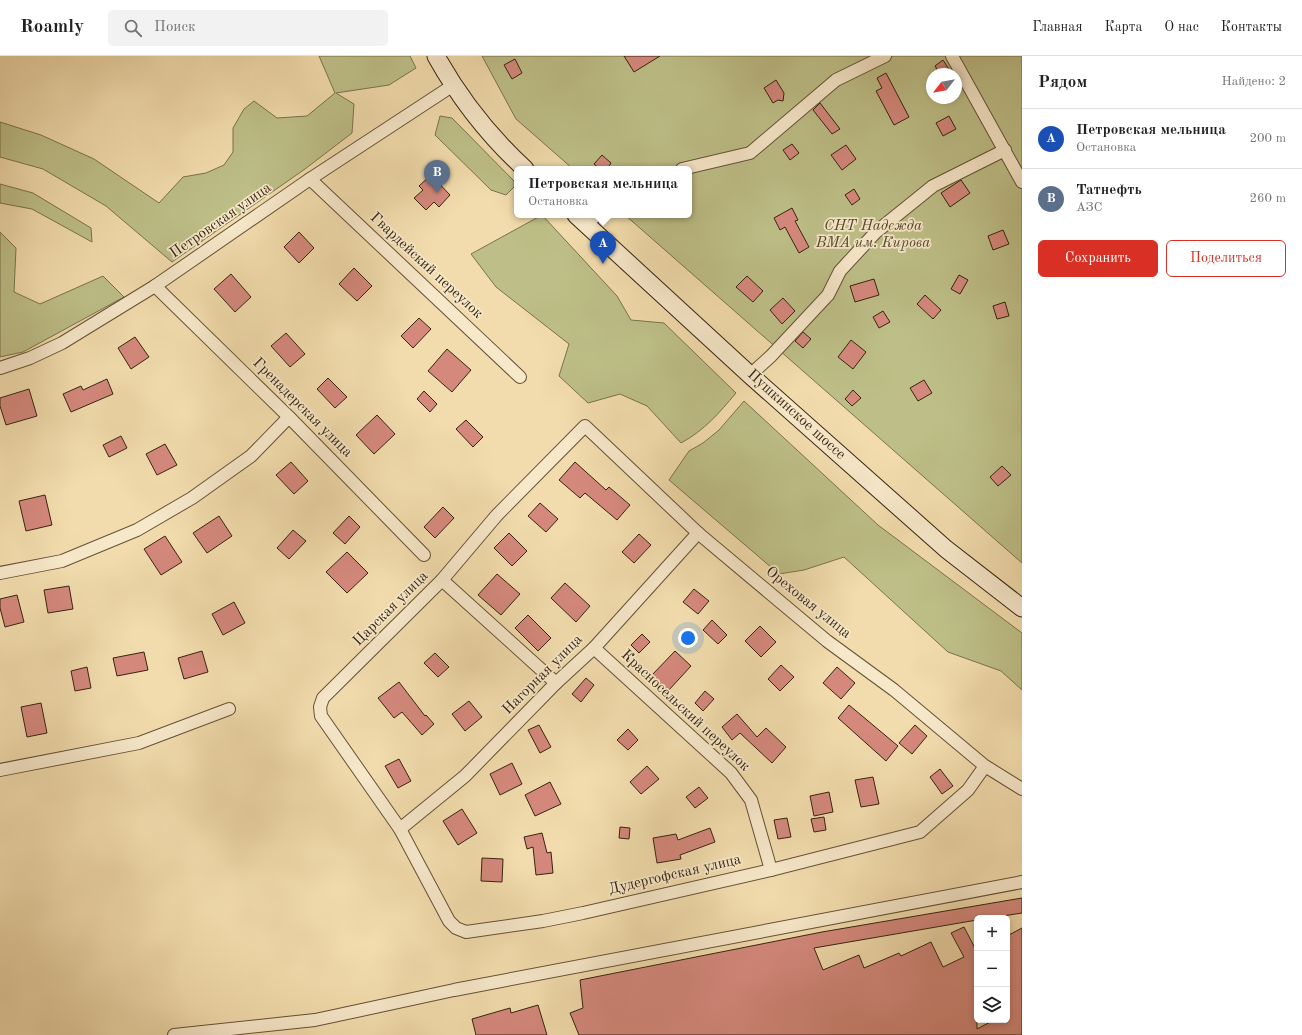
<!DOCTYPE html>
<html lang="ru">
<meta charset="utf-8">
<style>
body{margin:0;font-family:"Old Standard TT",serif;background:#f2f2f2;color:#202124}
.controls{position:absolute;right:12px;bottom:12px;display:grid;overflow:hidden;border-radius:6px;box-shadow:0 2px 6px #0003}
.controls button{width:36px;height:36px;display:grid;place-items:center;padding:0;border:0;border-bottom:1px solid #e0e0e0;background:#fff;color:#202124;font:20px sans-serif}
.compass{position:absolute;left:926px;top:12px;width:36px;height:36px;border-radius:50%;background:#fff;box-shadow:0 2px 6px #0003;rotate:239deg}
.you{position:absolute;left:688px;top:582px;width:14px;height:14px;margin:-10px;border:3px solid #fff;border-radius:50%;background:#1a73e8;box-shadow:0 0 0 6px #1a73e833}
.badge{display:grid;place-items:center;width:26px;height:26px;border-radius:50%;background:#d93025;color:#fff;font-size:13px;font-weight:700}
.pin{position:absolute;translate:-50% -33px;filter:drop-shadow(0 1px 2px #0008)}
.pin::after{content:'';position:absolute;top:21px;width:14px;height:12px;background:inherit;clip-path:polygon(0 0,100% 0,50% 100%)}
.popup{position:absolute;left:514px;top:110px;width:178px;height:52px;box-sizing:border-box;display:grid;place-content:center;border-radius:6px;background:#fff;filter:drop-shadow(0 1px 3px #0005);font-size:13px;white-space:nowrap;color:#757577}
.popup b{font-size:15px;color:#202124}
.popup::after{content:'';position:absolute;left:50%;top:100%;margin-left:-8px;border:8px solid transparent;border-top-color:#fff}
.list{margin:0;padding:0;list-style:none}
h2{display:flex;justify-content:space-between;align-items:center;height:52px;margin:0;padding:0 16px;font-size:17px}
h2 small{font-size:13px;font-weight:400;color:#757577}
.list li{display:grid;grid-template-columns:26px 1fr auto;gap:12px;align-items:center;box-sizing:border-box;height:60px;padding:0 16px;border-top:1px solid #e0e0e0}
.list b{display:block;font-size:15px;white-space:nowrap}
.list p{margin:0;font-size:13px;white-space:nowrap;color:#757577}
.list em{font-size:13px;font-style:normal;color:#757577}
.actions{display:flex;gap:8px;padding:12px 16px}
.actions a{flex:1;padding:9px 0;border:1px solid #d93025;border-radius:6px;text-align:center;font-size:14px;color:#d93025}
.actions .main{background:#d93025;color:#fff}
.icon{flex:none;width:22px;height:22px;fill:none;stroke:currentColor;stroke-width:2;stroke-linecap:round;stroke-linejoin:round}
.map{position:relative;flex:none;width:1022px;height:979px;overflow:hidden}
header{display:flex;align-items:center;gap:24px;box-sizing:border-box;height:56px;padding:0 20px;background:#fff;border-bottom:1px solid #e0e0e0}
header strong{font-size:19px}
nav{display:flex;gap:22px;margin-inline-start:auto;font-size:14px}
.search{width:280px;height:36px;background:#f2f2f2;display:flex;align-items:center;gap:10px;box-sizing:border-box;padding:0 14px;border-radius:6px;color:#757577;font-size:15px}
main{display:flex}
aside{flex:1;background:#fff}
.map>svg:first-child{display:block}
</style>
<header>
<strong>Roamly</strong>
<div class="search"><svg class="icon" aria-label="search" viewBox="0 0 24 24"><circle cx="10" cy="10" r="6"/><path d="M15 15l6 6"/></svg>Поиск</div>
<nav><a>Главная</a><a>Карта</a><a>О нас</a><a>Контакты</a></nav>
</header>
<main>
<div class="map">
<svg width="1022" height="979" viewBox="0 0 1022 979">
<rect width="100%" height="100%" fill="#f2dcad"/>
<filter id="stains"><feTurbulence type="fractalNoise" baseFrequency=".005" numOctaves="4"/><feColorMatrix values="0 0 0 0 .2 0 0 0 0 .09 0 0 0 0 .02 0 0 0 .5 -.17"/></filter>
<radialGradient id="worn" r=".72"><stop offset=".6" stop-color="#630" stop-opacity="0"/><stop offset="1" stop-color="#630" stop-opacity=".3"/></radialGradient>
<!-- green -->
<g fill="#bebf88" stroke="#7a724b" fill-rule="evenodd">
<path d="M319,0h91l6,12 -27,17 -53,8 18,11 -2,29 -47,36 -133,93 -66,-56 -63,-37 -43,-12v-35l41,13 53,24 65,44 24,-26 23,-4 18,-8 9,-13v-24l11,-19 10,-8 23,17 30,-2 28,-23z"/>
<path d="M482,0h540v507l-397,-348h64v-46h-116l-57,-50zM932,18h24v24h-24z"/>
<path d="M440,60l12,2 62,63v6l-8,8 -15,-5 -56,-55z"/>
<path d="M0,128l33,9 58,35 1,14 -60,-33 -32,-6z"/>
<path d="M542,159l75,81 14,24 33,3 72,70c-17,20 -31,37 -55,50l-34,-37 -27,-12 -32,9 -29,-27 10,-32 -73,-57 -25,-33z"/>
<path d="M0,176l16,16 -2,44 26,12 63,-28 21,21 -101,55 -23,5z"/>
<path d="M744,345l134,124 144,108v57l-21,-19 -53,-19 -104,-95 -40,13 -25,4 -110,-94 20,-29 14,-8 16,-13z"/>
</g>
<!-- building -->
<g fill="#d5897d" stroke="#35240e">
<path d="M624,0h36l-26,16z"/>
<path d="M515,3l7,14 -10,6 -8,-14z"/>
<path d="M943,4l9,14h-12l-5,-8z"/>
<path d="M886,17l23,44 -15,8 -18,-34 6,-3 -5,-10z"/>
<path d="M776,24l8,13 -1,8 -5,-1 -5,3 -9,-15z"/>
<path d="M820,47l20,26 -8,5 -19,-24z"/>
<path d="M949,60l7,13 -13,7 -7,-13z"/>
<path d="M792,88l7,9 -9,7 -7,-10z"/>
<path d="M846,89l10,14 -14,11 -11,-15z"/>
<path d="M602,99l9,8 -4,6h-7l-6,-5z"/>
<path d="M431,119l19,20 -11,12 -5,-5 -8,8 -12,-12 9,-8 -4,-4z"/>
<path d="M961,124l9,13 -20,14 -9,-14z"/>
<path d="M854,133l6,10 -8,6 -7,-10z"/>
<path d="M792,152l6,12 -3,1 14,26 -10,6 -14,-26 -5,3 -6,-12z"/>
<path d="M1003,174l6,14 -16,6 -5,-14z"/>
<path d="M299,176l15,16 -15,15 -15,-16z"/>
<path d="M354,212l18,18 -15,15 -18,-17z"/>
<path d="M231,218l20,23 -16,15 -21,-23z"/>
<path d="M959,219l9,5 -8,14 -9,-5z"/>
<path d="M747,220l16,15 -10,11 -17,-15z"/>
<path d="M874,223l5,16 -24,7 -5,-16z"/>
<path d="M925,239l16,15 -8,9 -16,-15z"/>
<path d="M783,242l12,13 -13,13 -12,-14z"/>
<path d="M1005,246l4,14 -12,3 -4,-13z"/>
<path d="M883,255l7,11 -11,6 -6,-11z"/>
<path d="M419,262l12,11 -18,19 -12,-12z"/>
<path d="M803,276l8,7 -8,9 -8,-7z"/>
<path d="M286,277l19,21 -15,13 -19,-21z"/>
<path d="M135,281l14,20 -18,12 -13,-21z"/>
<path d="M851,284l15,12 -13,17 -15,-12z"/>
<path d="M447,293l24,21 -19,22 -24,-21z"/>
<path d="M328,322l19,19 -12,11 -18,-19z"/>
<path d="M107,323l6,15 -42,18 -8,-18 18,-8 2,4z"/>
<path d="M924,324l8,13 -14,8 -8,-13z"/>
<path d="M29,333l8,27 -31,9 -6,-19v-8z"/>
<path d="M853,334l8,8 -9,8 -7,-7z"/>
<path d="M424,335l13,13 -7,8 -13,-13z"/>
<path d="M377,359l18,19 -21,20 -18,-19z"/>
<path d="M466,364l17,17 -10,10 -17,-18z"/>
<path d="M121,380l6,12 -18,9 -6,-12z"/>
<path d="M165,388l12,21 -20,10 -11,-21z"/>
<path d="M291,406l17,19 -14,13 -18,-19z"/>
<path d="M575,406l31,28 3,-3 21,18 -13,15 -32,-27 -5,5 -21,-18z"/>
<path d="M1002,410l9,9 -13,11 -8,-9z"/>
<path d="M45,439l7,30 -26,6 -7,-30z"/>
<path d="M540,447l18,16 -12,13 -18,-16z"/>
<path d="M443,451l11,11 -19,20 -11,-11z"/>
<path d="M219,460l13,20 -25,17 -14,-20z"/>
<path d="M349,460l11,11 -15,17 -12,-11z"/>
<path d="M293,474l13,11 -17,18 -12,-11z"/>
<path d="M509,477l18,18 -15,15 -18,-18z"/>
<path d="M639,478l12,11 -17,18 -12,-11z"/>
<path d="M165,480l17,26 -21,13 -17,-26z"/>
<path d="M347,496l21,21 -21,20 -21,-21z"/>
<path d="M497,518l23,20 -19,21 -23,-20z"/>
<path d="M565,527l25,23 -14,16 -25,-24z"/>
<path d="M69,530l4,23 -25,4 -4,-23z"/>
<path d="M694,533l15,12 -11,13 -15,-12z"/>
<path d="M17,539l7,27 -19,5 -5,-19v-9z"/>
<path d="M234,546l11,21 -22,12 -11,-21z"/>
<path d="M528,559l23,23 -13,13 -23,-23z"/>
<path d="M712,564l15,15 -9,9 -15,-14z"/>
<path d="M760,570l16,16 -15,15 -16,-16z"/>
<path d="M642,578l8,8 -11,11 -8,-8z"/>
<path d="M202,595l6,21 -24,7 -6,-21z"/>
<path d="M675,595l16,15 -23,25 -16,-16z"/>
<path d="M144,596l4,18 -31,6 -4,-18z"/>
<path d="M435,597l14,14 -11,10 -14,-14z"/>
<path d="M781,609l13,12 -14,14 -12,-12z"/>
<path d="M87,611l4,21 -16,3 -4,-20z"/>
<path d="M837,611l18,16 -14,16 -18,-16z"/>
<path d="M586,622l8,7 -13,17 -9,-8z"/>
<path d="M399,626l26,34 1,-1 8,9 -12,11 -20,-23 -8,6 -16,-20z"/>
<path d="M705,635l9,8 -11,12 -8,-8z"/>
<path d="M469,645l13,16 -17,14 -13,-17z"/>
<path d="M41,647l6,30 -20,4 -6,-30z"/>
<path d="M849,649l49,41 -12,15 -48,-43z"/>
<path d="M737,658l20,23 9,-9 20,19 -14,16 -32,-30 -8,7 -10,-13z"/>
<path d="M539,669l12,22 -11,6 -12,-23z"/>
<path d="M915,669l12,11 -15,18 -13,-11z"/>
<path d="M628,673l10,11 -10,10 -11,-10z"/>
<path d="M399,703l12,22 -13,7 -13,-22z"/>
<path d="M512,707l10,21 -22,11 -10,-21z"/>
<path d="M647,710l12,13 -18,15 -11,-12z"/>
<path d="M940,713l13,17 -11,8 -12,-17z"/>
<path d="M873,721l6,27 -18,3 -6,-27z"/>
<path d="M550,726l11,22 -26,12 -10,-21z"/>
<path d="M699,731l9,11 -13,10 -9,-11z"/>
<path d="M829,736l4,20 -19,4 -4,-20z"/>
<path d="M462,753l15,24 -19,12 -15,-24z"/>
<path d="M824,761l2,13 -12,2 -3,-13z"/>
<path d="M787,762l4,19 -13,2 -4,-19z"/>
<path d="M620,771l10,1 -1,11 -10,-1z"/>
<path d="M710,772l5,14 -35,13 1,4 -24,4 -4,-25 23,-4 2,6z"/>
<path d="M542,777l5,20 4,-1 2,21 -17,2 -3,-28 -6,2 -3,-12z"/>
<path d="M482,802l21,1 -1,23 -21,-1z"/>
<path d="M1022,842v15l-32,5h-13v2l-163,28 9,22 36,-15 5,13 35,-15 2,3 30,-14 12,25 21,-10 -13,-24 13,-6 13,25v77l17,-9h13v-84l15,-8v107h-443l-9,-22 13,-5 -3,-28 242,-48z"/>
<path d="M538,949l9,30h-71l-4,-16 38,-11 1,5z"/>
</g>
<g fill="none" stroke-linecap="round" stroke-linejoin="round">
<!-- minor casing -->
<g stroke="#645236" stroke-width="14">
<g id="minor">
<path d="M952,0l70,126"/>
<path d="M682,113l68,-16 86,-73 49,-24"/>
<path d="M310,123l210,198"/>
<path d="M587,169l9,-10"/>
<path d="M155,230l134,131 135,138"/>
<path d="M0,312l30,-10 32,-15 93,-57 155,-107 142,-93"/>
<path d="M750,319l21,-19 57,-61 12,-24 36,-39 57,-46 72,-36"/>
<path d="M0,517l62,-12 75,-31 55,-32 59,-42 38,-39"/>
<path d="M442,524l114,103"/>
<path d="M594,592l137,125 20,27 20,70"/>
<path d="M985,710l-17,24 -48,42 -149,38 -188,43 -40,8 -77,11 -10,-4 -7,-7 -49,-92 -79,-113 -1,-9 3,-9 119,-118 55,-65 88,-89 113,107 129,108 67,49 91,76 37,23"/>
<path d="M0,714l139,-27 90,-34"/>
<path d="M400,773l65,-53 91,-93 38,-35 104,-115"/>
<path d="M174,979l141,-15 139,-30 568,-108"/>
</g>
</g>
<!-- secondary casing -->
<g stroke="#35240e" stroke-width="19">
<g id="secondary">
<path d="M436,0c24,43 53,80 89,113"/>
<path d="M576,159l174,160 196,174 76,59"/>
</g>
</g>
<!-- minor -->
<use href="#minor" stroke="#f7e8ca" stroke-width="12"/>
<!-- secondary -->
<use href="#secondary" stroke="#f7e8ca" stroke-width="17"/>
</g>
<g text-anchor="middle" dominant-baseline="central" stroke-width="3.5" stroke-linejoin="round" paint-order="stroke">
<!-- street labels -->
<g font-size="15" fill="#35240e" stroke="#f7e8ca">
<text transform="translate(221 165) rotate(-35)">Петровская улица</text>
<text transform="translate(426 210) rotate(43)">Гвардейский переулок</text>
<text transform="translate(302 352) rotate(45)">Гренадерская улица</text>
<text transform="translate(796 359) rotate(42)">Пушкинское шоссе</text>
<text transform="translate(808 547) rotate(39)">Ореховая улица</text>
<text transform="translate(391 553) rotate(-45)">Царская улица</text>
<text transform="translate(543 619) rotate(-45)">Нагорная улица</text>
<text transform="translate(685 655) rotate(43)">Красносельский переулок</text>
<text transform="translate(675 819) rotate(-13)">Дудергофская улица</text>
</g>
<!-- park labels -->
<g font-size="15" font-style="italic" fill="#574b2c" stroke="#f7e8ca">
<text x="873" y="170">СНТ Надежда<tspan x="873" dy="17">ВМА им. Кирова</tspan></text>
</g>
</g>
<rect width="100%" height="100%" filter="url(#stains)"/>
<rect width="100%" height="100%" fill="url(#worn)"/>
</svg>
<div class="controls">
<button>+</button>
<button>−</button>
<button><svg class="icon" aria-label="layers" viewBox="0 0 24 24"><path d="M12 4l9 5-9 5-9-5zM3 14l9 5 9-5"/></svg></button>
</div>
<svg class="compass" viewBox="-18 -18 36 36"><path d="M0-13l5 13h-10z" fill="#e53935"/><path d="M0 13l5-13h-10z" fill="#757577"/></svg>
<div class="you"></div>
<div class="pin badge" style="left:603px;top:208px;background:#1a4fb4">A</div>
<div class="popup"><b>Петровская мельница</b>Остановка</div>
<div class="pin badge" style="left:437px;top:137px;background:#5c6f8a">B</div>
</div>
<aside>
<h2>Рядом<small>Найдено: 2</small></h2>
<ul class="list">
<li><span class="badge" style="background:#1a4fb4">A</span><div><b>Петровская мельница</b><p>Остановка</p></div><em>200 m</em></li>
<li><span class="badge" style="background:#5c6f8a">B</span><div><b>Татнефть</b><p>АЗС</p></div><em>260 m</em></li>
</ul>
<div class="actions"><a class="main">Сохранить</a><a>Поделиться</a></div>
</aside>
</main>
